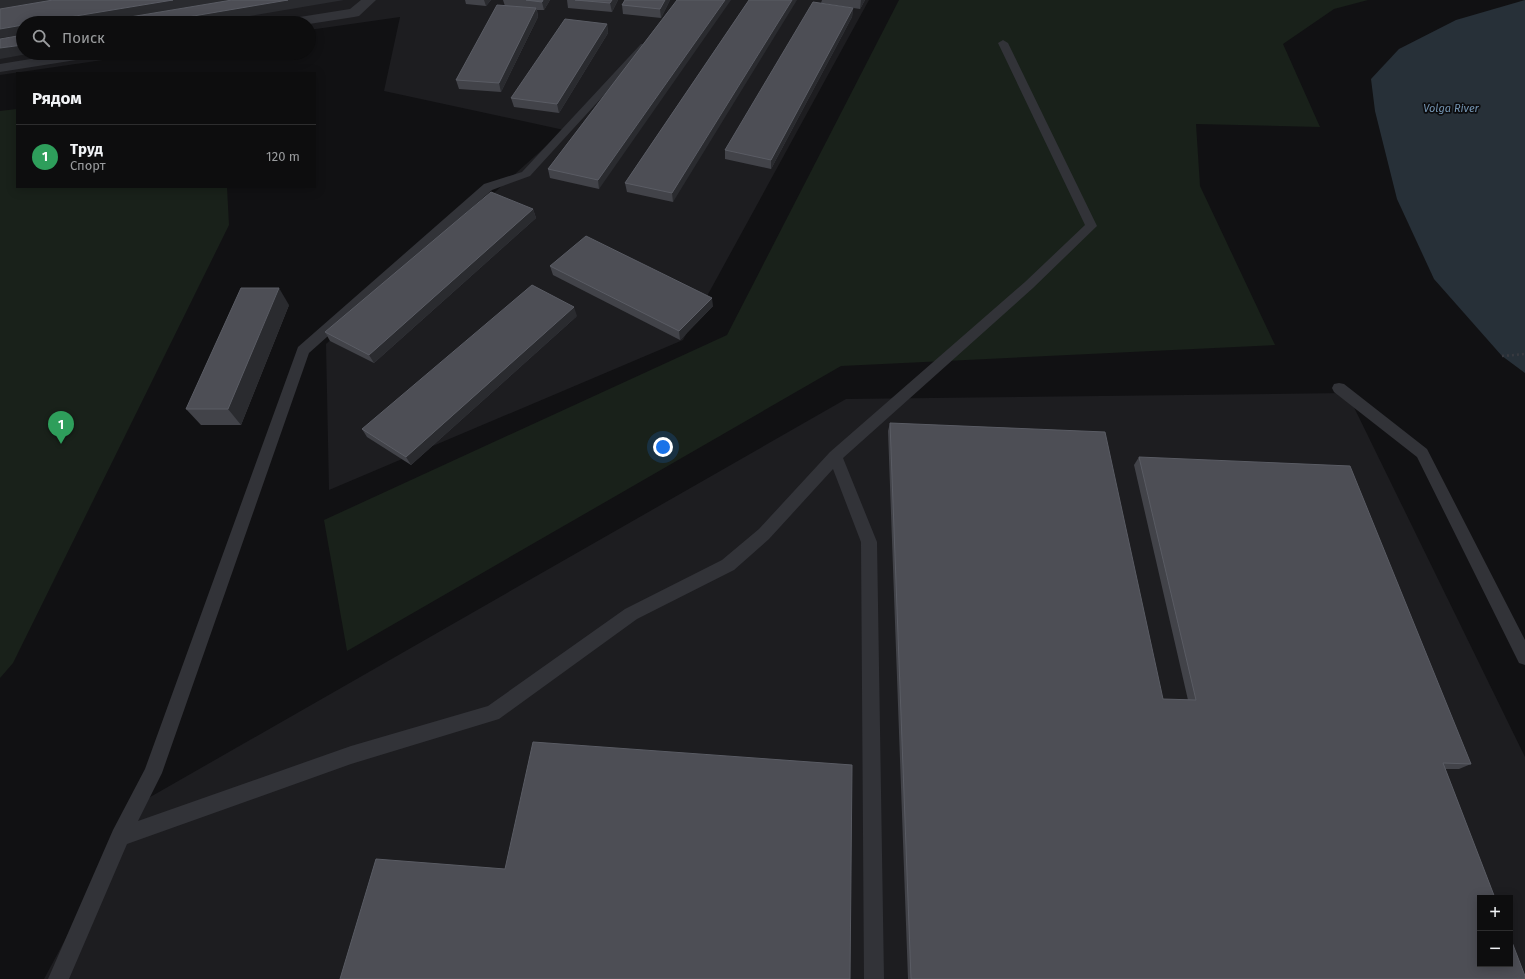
<!DOCTYPE html>
<html lang="ru">
<meta charset="utf-8">
<style>
body{margin:0;font-family:"Fira Sans",sans-serif;background:#1b1b1c;color:#f1f3f6}
.controls{position:absolute;right:12px;bottom:12px;display:grid;overflow:hidden;border-radius:0px;box-shadow:0 2px 10px #0003}
.controls button{width:36px;height:36px;display:grid;place-items:center;padding:0;border:0;border-bottom:1px solid #2d2d2e;background:#0d0d0e;color:#f1f3f6;font:20px sans-serif}
.you{position:absolute;left:663px;top:447px;width:14px;height:14px;margin:-10px;border:3px solid #fff;border-radius:50%;background:#1a73e8;box-shadow:0 0 0 6px #1a73e833}
.badge{display:grid;place-items:center;width:26px;height:26px;border-radius:50%;background:#ffb41e;color:#fff;font-size:13px;font-weight:700}
.pin{position:absolute;translate:-50% -33px;filter:drop-shadow(0 1px 2px #0008)}
.pin::after{content:'';position:absolute;top:21px;width:14px;height:12px;background:inherit;clip-path:polygon(0 0,100% 0,50% 100%)}
.list{margin:0;padding:0;list-style:none}
h2{display:flex;justify-content:space-between;align-items:center;height:52px;margin:0;padding:0 16px;font-size:17px}
h2 small{font-size:13px;font-weight:400;color:#9a9c9e}
.list li{display:grid;grid-template-columns:26px 1fr auto;gap:12px;align-items:center;box-sizing:border-box;height:64px;padding:0 16px;border-top:1px solid #2d2d2e}
.list b{display:block;font-size:15px;white-space:nowrap}
.list p{margin:0;font-size:13px;white-space:nowrap;color:#9a9c9e}
.list em{font-size:13px;font-style:normal;color:#9a9c9e}
.icon{flex:none;width:22px;height:22px;fill:none;stroke:currentColor;stroke-width:2;stroke-linecap:round;stroke-linejoin:round}
.map{position:relative;flex:none;width:1525px;height:979px;overflow:hidden}
.search{position:absolute;background:#0d0d0e;box-shadow:0 2px 10px #0003;left:16px;top:16px;width:300px;height:44px;display:flex;align-items:center;gap:10px;box-sizing:border-box;padding:0 14px;border-radius:22px;color:#9a9c9e;font-size:15px}
.panel{position:absolute;background:#0d0d0e;box-shadow:0 2px 10px #0003;left:16px;top:72px;width:300px;height:116px;border-radius:0px}
.map>svg:first-child{display:block}
</style>
<div class="map">
<svg width="1525" height="979" viewBox="0 0 1525 979">
<rect width="100%" height="100%" fill="#111113"/>
<!-- built -->
<g fill="#1d1d20" fill-rule="evenodd">
<path d="M0,0h869l-186,340 -354,150 -3,-146 238,-214 -180,-39 16,-74 -91,13v-7h-286v30h128l-151,22z"/>
<path d="M1347,393l178,364v222h-1481l94,-175 708,-405zM1480,898h30v66h-30z"/>
</g>
<!-- green -->
<g fill="#19211a">
<path d="M899,0h469l-34,9 -51,35 37,83 -124,-3 4,62 75,159 -434,21 -494,285 -23,-131 403,-185z"/>
<path d="M17,109v78h210l2,38 -216,438 -13,15v-567z"/>
</g>
<!-- water -->
<path fill="#273038" d="M1525,0v373l-23,-17 -68,-77 -37,-80 -22,-88 -4,-32 28,-30 57,-29z"/>
<g fill="none" stroke-linecap="round" stroke-linejoin="round">
<!-- path -->
<path stroke="#383a40" stroke-width="2.5" stroke-dasharray="2 3" stroke-linecap="butt" d="M1502,356l23,-2"/>
<!-- service -->
<g fill="#323338" fill-rule="evenodd">
<path d="M1003,40l5,3 89,183 -64,62 -190,170 34,84 7,437h-20l-3,-437 -28,-73 -64,70 -35,31 -97,49 -138,100 -148,45 -224,80 -58,135h-21l65,-149 32,-61 153,-422 186,-163 38,-12 119,-128h6l2,2 -2,2 -117,128 -38,14 -183,163 -147,420 -24,48 213,-75 137,-40 137,-97 97,-49 37,-31 71,-77 195,-170 60,-57 -87,-182z"/>
<path d="M1339,383l5,1 83,65 98,191v25l-6,-2 -102,-206 -83,-65 -2,-4 2,-4z"/>
</g>
<!-- minor -->
<g fill="#323338" fill-rule="evenodd">
<path d="M361,0h15l-17,16 -5,1 -45,7 -29,-1 2,-3 5,-1 63,-10z"/>
<path d="M67,53h35l-2,3 -5,1 -95,15v-8z"/>
</g>
</g>
<!-- wall -->
<g fill="#424349">
<path d="M465,0h26l-5,6 -20,-2z"/>
<path d="M503,0h47l-6,10h-7l1,7 -37,75 -42,-3 -3,-9 49,-74z"/>
<path d="M567,0h51l-6,12 -44,-4z"/>
<path d="M625,0h45l-9,18 -38,-4 -1,-9z"/>
<path d="M677,0l-78,189 -49,-11 -2,-9z"/>
<path d="M749,0l-76,202 -46,-10 -2,-9z"/>
<path d="M822,0h43l-5,9 -39,-6z"/>
<path d="M853,8l-1,9 -81,152 -46,-10v-9z"/>
<path d="M607,24l1,9 -49,80 -45,-6 -3,-9z"/>
<path d="M533,209l3,9 -162,145 -44,-22 -5,-9z"/>
<path d="M550,266l163,40 -33,34 -127,-65z"/>
<path d="M289,305l-48,120h-40l-15,-16z"/>
<path d="M577,316l-166,149 -44,-28 -5,-8z"/>
<path d="M890,423l273,276 25,1 -54,-235 5,-8 332,307 -12,5h-14l80,210h-617l-20,-548z"/>
</g>
<!-- shaded-wall -->
<g fill="#2a2b2f">
<path d="M0,0h60l-60,10z"/>
<path d="M173,0h58l-138,23h-60z"/>
<path d="M288,0h56l-135,23h-57z"/>
<path d="M484,0h7l-5,6z"/>
<path d="M543,0h7l-6,10 -2,-8z"/>
<path d="M612,0h6l-6,12 -2,-9z"/>
<path d="M665,0h5l-9,18 -1,-9z"/>
<path d="M725,0h6l-132,189 -1,-9z"/>
<path d="M792,0h5l-124,202 -1,-9z"/>
<path d="M861,0h4l-5,9z"/>
<path d="M536,8l2,9 -37,75 -2,-9z"/>
<path d="M853,8l-1,9 -81,152v-9z"/>
<path d="M607,24l1,9 -49,80 -2,-9z"/>
<path d="M23,25v10l-23,3v-9z"/>
<path d="M23,45v8h10l-33,6v-11z"/>
<path d="M533,209l3,9 -162,145 -5,-8z"/>
<path d="M279,288l10,17 -48,120 -13,-16z"/>
<path d="M712,298l1,8 -33,34 -1,-9z"/>
<path d="M574,307l3,9 -166,149 -5,-8z"/>
</g>
<!-- building -->
<g fill="#4d4e55" stroke="#5a5c64">
<path d="M53,0h120l-140,23h-10v2l-23,4v-20z"/>
<path d="M232,0h56l-136,23h-58z"/>
<path d="M526,0h17l-1,2z"/>
<path d="M575,0h37l-2,3z"/>
<path d="M625,0h40l-5,9 -38,-4z"/>
<path d="M677,0h48l-127,180 -50,-11z"/>
<path d="M749,0h43l-120,193 -47,-10z"/>
<path d="M813,2l40,6 -82,152 -46,-10z"/>
<path d="M497,5l39,3 -37,75 -43,-3z"/>
<path d="M565,19l42,5 -50,80 -46,-6z"/>
<path d="M23,35v10l-23,3v-9z"/>
<path d="M491,192l42,17 -164,146 -44,-23z"/>
<path d="M586,236l126,62 -33,33 -129,-65z"/>
<path d="M532,285l42,22 -168,150 -44,-28z"/>
<path d="M241,288h38l-51,121h-42z"/>
<path d="M890,423l215,9 58,267 33,1 -57,-243 211,9 121,298 -28,-1 52,135h-15v66h30v-27l15,39v3h-614z"/>
<path d="M533,742l319,23 -2,214h-510l36,-120 129,10z"/>
</g>
<g text-anchor="middle" dominant-baseline="central" stroke-width="3.5" stroke-linejoin="round" paint-order="stroke">
<!-- far-water labels -->
<g font-size="11" font-style="italic" fill="#7596b4" stroke="#0c0c0e">
<text x="1451" y="108">Volga River</text>
</g>
</g>
</svg>
<div class="controls">
<button>+</button>
<button>−</button>
</div>
<div class="you"></div>
<div class="pin badge" style="left:61px;top:444px;background:#2e9e5b">1</div>
<div class="search"><svg class="icon" aria-label="search" viewBox="0 0 24 24"><circle cx="10" cy="10" r="6"/><path d="M15 15l6 6"/></svg>Поиск</div>
<section class="panel">
<h2>Рядом<small></small></h2>
<ul class="list">
<li><span class="badge" style="background:#2e9e5b">1</span><div><b>Труд</b><p>Спорт</p></div><em>120 m</em></li>
</ul>
</section>
</div>
